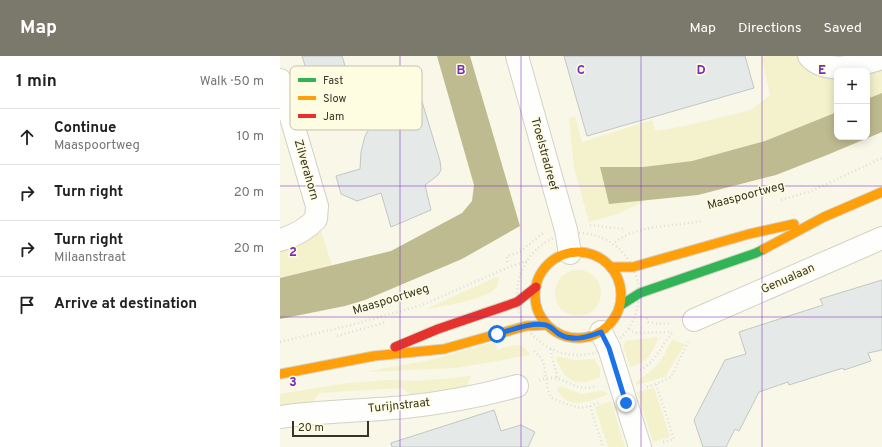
<!DOCTYPE html>
<meta charset="utf-8">
<style>
body{margin:0;font-family:Overpass,sans-serif;background:#f2f2f2;color:#202124}
.controls{position:absolute;right:12px;top:12px;display:grid;overflow:hidden;border-radius:8px;box-shadow:0 2px 10px #0003}
.controls button{width:36px;height:36px;display:grid;place-items:center;padding:0;border:0;border-bottom:1px solid #e0e0e0;background:#fff;color:#202124;font:20px sans-serif}
.scale{position:absolute;left:12px;bottom:10px;width:77px;box-sizing:border-box;padding-left:4px;border:2px solid #363527;border-top:0;font-size:11px;line-height:14px;white-space:nowrap;color:#363527;-webkit-text-stroke:3px #fffde1;paint-order:stroke}
.stop{position:absolute;width:12px;height:12px;margin:-9px;border:3px solid #1a73e8;border-radius:50%;background:#fff}
.stop.end{background:#1a73e8;border-color:#fff;box-shadow:0 1px 4px #0008}
.list{margin:0;padding:0;list-style:none}
h2{display:flex;justify-content:space-between;align-items:center;height:52px;margin:0;padding:0 16px;font-size:17px}
h2 small{font-size:13px;font-weight:400;color:#757577}
.list li{display:grid;grid-template-columns:26px 1fr auto;gap:12px;align-items:center;box-sizing:border-box;height:56px;padding:0 16px;border-top:1px solid #e0e0e0}
.list b{display:block;font-size:15px;white-space:nowrap}
.list p{margin:0;font-size:13px;white-space:nowrap;color:#757577}
.list em{font-size:13px;font-style:normal;color:#757577}
.icon{flex:none;width:22px;height:22px;fill:none;stroke:currentColor;stroke-width:2;stroke-linecap:round;stroke-linejoin:round}
.map{position:relative;flex:none;width:602px;height:391px;overflow:hidden}
header{display:flex;align-items:center;gap:24px;box-sizing:border-box;height:56px;padding:0 20px;background:#7a796b;color:#fff}
header strong{font-size:19px}
nav{display:flex;gap:22px;margin-inline-start:auto;font-size:14px}
main{display:flex}
aside{flex:1;background:#fff}
.map>svg:first-child{display:block}
</style>
<header>
<strong>Map</strong>
<nav><a>Map</a><a>Directions</a><a>Saved</a></nav>
</header>
<main>
<aside>
<h2>1 min<small>Walk · 50 m</small></h2>
<ul class="list">
<li><svg class="icon" aria-label="ahead" viewBox="0 0 24 24"><path d="M12 20V5M6 11l6-6 6 6"/></svg><div><b>Continue</b><p>Maaspoortweg</p></div><em>10 m</em></li>
<li><svg class="icon" aria-label="right" viewBox="0 0 24 24"><path d="M7 20v-9h11M14 6l5 5-5 5"/></svg><div><b>Turn right</b></div><em>20 m</em></li>
<li><svg class="icon" aria-label="right" viewBox="0 0 24 24"><path d="M7 20v-9h11M14 6l5 5-5 5"/></svg><div><b>Turn right</b><p>Milaanstraat</p></div><em>20 m</em></li>
<li><svg class="icon" aria-label="arrive" viewBox="0 0 24 24"><path d="M6 21V4h12l-3 4 3 4H6"/></svg><div><b>Arrive at destination</b></div></li>
</ul>
</aside>
<div class="map">
<svg width="602" height="391" viewBox="0 0 602 391">
<rect width="100%" height="100%" fill="#f8f7e8"/>
<!-- green -->
<g fill="#f4f1cd">
<path d="M486,0h36l80,5v32l-15,6v-28h-30v41l-72,29 -73,20 -49,6h-43l9,37 38,-4 -30,14 -28,8 -15,-55 -5,-49 6,-2 7,26 70,-22 3,11 26,-4 70,-17 19,-15 -8,-36z"/>
<path d="M39,169l13,41 -52,12v-34z"/>
<circle cx="298" cy="237" r="23"/>
<path d="M219,221c0,3 -1,7 -2,9 -8,14 -55,20 -71,23l68,-31z"/>
<path d="M377,281l1,2c-7,16 -11,24 -28,28l-7,-21 3,-5z"/>
<path d="M393,284l12,4 -20,33 -29,8v-3c9,-7 19,-13 25,-22 5,-7 6,-14 12,-20z"/>
<path d="M215,286l2,8c13,-4 24,-10 33,5l-74,13 -91,4 65,-12z"/>
<path d="M278,301l18,3 18,-1 6,9v9c-11,5 -24,9 -34,-1 -4,-4 -7,-12 -10,-17z"/>
<path d="M191,320l-5,12 -54,7 -11,-7 -82,5 -6,9 -9,1 -1,3 -23,2v-14l68,-11 42,-3 28,1z"/>
<path d="M280,330l21,8 21,-3 6,3c-12,5 -30,13 -42,6 -4,-2 -6,-7 -9,-10z"/>
<path d="M374,332l16,49 -17,5 -16,-50z"/>
<path d="M331,345l14,46h-17l-13,-40z"/>
</g>
<!-- water -->
<g fill="#bfbb90">
<path d="M157,0h33l50,170 -58,33 -97,41 -20,6 -65,13v-41l111,-27 71,-38 10,-12 2,-16z"/>
<path d="M602,37v39l-55,23 -51,20 -78,20 -89,9 -9,-37h43l49,-6 73,-20 72,-29v25h30v-38z"/>
</g>
<!-- building -->
<g fill="#e5eae8" stroke="#c2c7c4">
<path d="M22,0h40l13,42h-35l-6,-4z"/>
<path d="M284,0h181l9,32 -167,48z"/>
<path d="M137,29l23,76 1,9 -3,5 -13,10 6,25 -40,17 -10,-34 -24,8 -16,-7 -5,-18 24,-7 1,-17 4,-16 25,-44z"/>
<path d="M602,224v70l-14,3 3,8 -27,9 -1,-2 -54,17 -1,-3 -29,10 -20,39 -4,-2 -9,18h-23l-9,-27 31,-60 21,-6 -7,-22 84,-27 -3,-6z"/>
<path d="M214,354l7,21 20,-6 14,7 -7,15h-136l-1,-4z"/>
</g>
<g fill="none" stroke-linecap="round" stroke-linejoin="round">
<!-- street casing -->
<g stroke="#d3d2c5" stroke-width="24">
<g id="street">
<path d="M237,0l49,174 4,23"/>
<path d="M529,0c17,20 52,9 73,2"/>
<path d="M0,24l37,126 -1,13c-10,11 -22,17 -36,21"/>
<path d="M414,264l188,-82"/>
<path d="M321,276l8,16 31,99"/>
<path d="M0,361c42,-6 84,-6 125,-10 38,-4 76,-11 112,-21"/>
</g>
</g>
<!-- fast casing -->
<g stroke="#d3d2c5" stroke-width="11">
<path id="fast" d="M341,249l19,-12 116,-40 8,-4"/>
</g>
<!-- slow casing -->
<g stroke="#d3d2c5" stroke-width="11">
<g id="slow">
<path d="M484,193l60,-32 58,-25"/>
<circle cx="298" cy="239" r="43"/>
<path d="M331,211h22l116,-33 45,-10"/>
<path d="M0,318l94,-18 70,-7 82,-23 21,-1"/>
</g>
</g>
<!-- jam casing -->
<g stroke="#d3d2c5" stroke-width="11">
<path id="jam" d="M115,291l43,-18 79,-27 19,-15"/>
</g>
<!-- path -->
<g stroke="#deded9" stroke-width="2.5" stroke-dasharray="1 3" stroke-linecap="butt">
<path d="M501,144l33,-10 68,-32"/>
<path d="M310,169l33,4 1,3"/>
<circle cx="298" cy="238" r="61"/>
<path d="M335,186c24,-18 58,-15 86,-21"/>
<path d="M227,206v-6l13,-4 23,-19"/>
<path d="M367,262l1,4c8,2 15,2 23,1"/>
<path d="M349,273l6,4 37,-1"/>
<path d="M57,280l50,-14"/>
<path d="M0,286l71,-17 71,-20 87,-38 18,-6"/>
<path d="M271,293c0,11 6,19 6,30"/>
<path d="M254,295l8,8 2,6 4,26 4,7 17,7 12,3 9,-2 13,41"/>
<path d="M360,314c16,-8 22,-26 33,-38"/>
<path d="M259,324c7,-2 14,-3 20,-1 14,5 21,12 37,7"/>
<path d="M367,331l9,-3"/>
<path d="M310,350l11,-4"/>
<path d="M383,386l11,-3 -18,-55 15,-7 17,-35"/>
</g>
<!-- street -->
<use href="#street" stroke="#fefefc" stroke-width="22"/>
<!-- fast -->
<use href="#fast" stroke="#30b455" stroke-width="9"/>
<!-- slow -->
<use href="#slow" stroke="#ff9f0a" stroke-width="9"/>
<!-- jam -->
<use href="#jam" stroke="#e5322d" stroke-width="9"/>
</g>
<g fill="none" stroke-linecap="round" stroke-linejoin="round">
<!-- route -->
<path stroke="#1a73e8" stroke-width="5" d="M217,278c15,-4 34,-12 49,-9 5,1 9,7 13,9 14,8 29,3 42,-2l8,16 17,55"/>
</g>
<!-- grid -->
<path fill="none" stroke="#7b2cbf" stroke-width="1" stroke-opacity="0.55" d="M120,0v391M241,0v391M361,0v391M482,0v391M0,130h602M0,261h602"/>
<g text-anchor="middle" dominant-baseline="central" stroke-width="3" stroke-linejoin="round" paint-order="stroke">
<!-- street labels -->
<g font-size="12" fill="#363527" stroke="#fffde1">
<text transform="translate(264 98) rotate(75)">Troelstradreef</text>
<text transform="translate(26 114) rotate(74)">Zilverahorn</text>
<text transform="translate(466 140) rotate(-15)">Maaspoortweg</text>
<text transform="translate(508 223) rotate(-24)">Genualaan</text>
<text transform="translate(111 244) rotate(-17)">Maaspoortweg</text>
<text transform="translate(119 350) rotate(-6)">Turijnstraat</text>
</g>
</g>
<!-- legend -->
<rect x="10" y="10" width="132" height="64" rx="6" fill="#fffde1" stroke="#c3c1a9" stroke-width="1"/>
<rect x="18" y="22" width="18" height="4" fill="#30b455"/>
<rect x="18" y="40" width="18" height="4" fill="#ff9f0a"/>
<rect x="18" y="58" width="18" height="4" fill="#e5322d"/>
<g font-size="11" fill="#363527">
<text x="43" y="28">Fast</text>
<text x="43" y="46">Slow</text>
<text x="43" y="64">Jam</text>
</g>
<g font-size="13" text-anchor="middle" font-weight="bold" fill="#7b2cbf" stroke="#fffde1" stroke-width="3" stroke-linejoin="round" paint-order="stroke">
<text x="181" y="18">B</text>
<text x="301" y="18">C</text>
<text x="421" y="18">D</text>
<text x="542" y="18">E</text>
<text x="13" y="200">2</text>
<text x="13" y="330">3</text>
</g>
</svg>
<div class="controls">
<button>+</button>
<button>−</button>
</div>
<div class="scale">20 m</div>
<div class="stop" style="left:217px;top:278px"></div>
<div class="stop end" style="left:346px;top:347px"></div>
</div>
</main>
